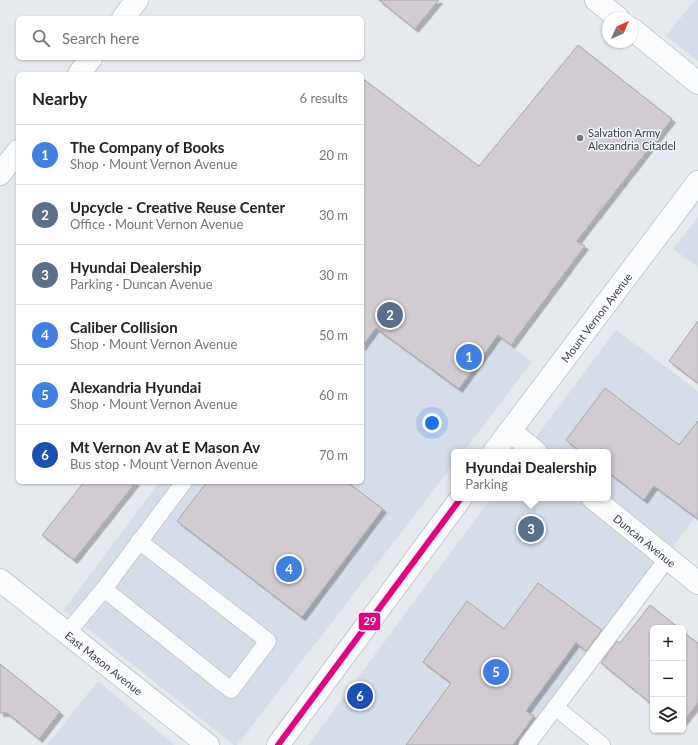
<!DOCTYPE html>
<meta charset="utf-8">
<style>
body{margin:0;font-family:Lato,sans-serif;background:#f2f2f2;color:#222}
.controls{position:absolute;right:12px;bottom:12px;display:grid;overflow:hidden;border-radius:6px;box-shadow:0 1px 3px #0004}
.controls button{width:36px;height:36px;display:grid;place-items:center;padding:0;border:0;border-bottom:1px solid #e0e0e0;background:#fff;color:#222;font:20px sans-serif}
.compass{position:absolute;left:602px;top:12px;width:36px;height:36px;border-radius:50%;background:#fff;box-shadow:0 1px 3px #0004;rotate:45deg}
.you{position:absolute;left:432px;top:423px;width:14px;height:14px;margin:-10px;border:3px solid #fff;border-radius:50%;background:#1a73e8;box-shadow:0 0 0 6px #1a73e833}
.badge{display:grid;place-items:center;width:26px;height:26px;border-radius:50%;background:#0f766e;color:#fff;font-size:13px;font-weight:700}
.pin{position:absolute;translate:-50% -50%;border:2px solid #fff;box-shadow:0 1px 4px #0006}
.popup{position:absolute;left:451px;top:449px;width:160px;height:52px;box-sizing:border-box;display:grid;place-content:center;border-radius:6px;background:#fff;filter:drop-shadow(0 1px 3px #0005);font-size:13px;white-space:nowrap;color:#767676}
.popup b{font-size:15px;color:#222}
.popup::after{content:'';position:absolute;left:50%;top:100%;margin-left:-8px;border:8px solid transparent;border-top-color:#fff}
.list{margin:0;padding:0;list-style:none}
h2{display:flex;justify-content:space-between;align-items:center;height:52px;margin:0;padding:0 16px;font-size:17px}
h2 small{font-size:13px;font-weight:400;color:#767676}
.list li{display:grid;grid-template-columns:26px 1fr auto;gap:12px;align-items:center;box-sizing:border-box;height:60px;padding:0 16px;border-top:1px solid #e0e0e0}
.list b{display:block;font-size:15px;white-space:nowrap}
.list p{margin:0;font-size:13px;white-space:nowrap;color:#767676}
.list em{font-size:13px;font-style:normal;color:#767676}
.icon{flex:none;width:22px;height:22px;fill:none;stroke:currentColor;stroke-width:2;stroke-linecap:round;stroke-linejoin:round}
.map{position:relative;flex:none;width:698px;height:745px;overflow:hidden}
.search{position:absolute;background:#fff;box-shadow:0 1px 3px #0004;left:16px;top:16px;width:348px;height:44px;display:flex;align-items:center;gap:10px;box-sizing:border-box;padding:0 14px;border-radius:6px;color:#767676;font-size:15px}
.panel{position:absolute;background:#fff;box-shadow:0 1px 3px #0004;left:16px;top:72px;width:348px;height:412px;border-radius:6px}
.map>svg:first-child{display:block}
</style>
<div class="map">
<svg width="698" height="745" viewBox="0 0 698 745">
<defs>
<filter id="shadow"><feDropShadow dx="3.5" dy="3.5" stdDeviation="0" flood-color="#0004"/></filter>
</defs>
<rect width="100%" height="100%" fill="#e6eaef"/>
<!-- built -->
<g fill="#d5dde9">
<path d="M695,0h3v61l-32,-25z"/>
<path d="M698,217v50l-25,-18z"/>
<path d="M362,235l170,127 -69,90h-9v12l-217,281h-3l-170,-135 95,-128h203z"/>
<path d="M616,330l82,61v122l-38,52 -139,180h-213l183,-247h117v-46h-83z"/>
<path d="M98,681l76,64h-127z"/>
</g>
<!-- building -->
<g fill="#d2cbd1" stroke="#a5a5a8" filter="url(#shadow)">
<path d="M379,0h60l-24,29z"/>
<path d="M578,45l94,74 -95,122 8,5 -74,99 -13,-10 -39,54 -83,-61 -14,19v-269l117,88z"/>
<path d="M698,321v62l-29,-22z"/>
<path d="M605,388l74,57 19,-24v98l-44,-33 -10,14 -36,-28v-20h-27l-15,-12z"/>
<path d="M84,482h52l-62,78 -32,-25z"/>
<path d="M207,482h140l36,27 -81,108 -125,-96z"/>
<path d="M538,583l64,47 -16,21 -10,-8 -50,68 8,5 -21,29h-107l45,-62 -28,-21 44,-61 37,28z"/>
<path d="M650,605l29,23h-26v77l-52,-42 16,-22 3,2z"/>
<path d="M683,632l15,11v60l-15,19z"/>
<path d="M0,664l60,48 -21,27 -32,-26h-7z"/>
</g>
<g fill="none" stroke-linecap="round" stroke-linejoin="round">
<!-- lane casing -->
<g stroke="#c4c8cc" stroke-width="18">
<g id="lane">
<path d="M104,589l127,101 37,-49 -129,-100"/>
<path d="M67,633l37,-44 80,-107"/>
<path d="M555,707l47,38"/>
<path d="M527,745l140,-186"/>
</g>
</g>
<!-- street casing -->
<g stroke="#c4c8cc" stroke-width="24">
<g id="street">
<path d="M596,0l22,18"/>
<path d="M123,18l14,-18"/>
<path d="M632,29l66,54"/>
<path d="M79,74l12,-16"/>
<path d="M0,174l18,-23"/>
<path d="M510,431l26,21"/>
<path id="s1" d="M593,498l105,85"/>
<path id="s2" d="M0,580l208,165"/>
</g>
</g>
<!-- secondary casing -->
<g stroke="#c4c8cc" stroke-width="24">
<g id="secondary">
<path id="s3" d="M494,452l204,-270"/>
<path d="M278,745l183,-247"/>
</g>
</g>
<!-- lane -->
<use href="#lane" stroke="#fbfcfd" stroke-width="16"/>
<!-- street -->
<use href="#street" stroke="#fbfcfd" stroke-width="22"/>
<!-- secondary -->
<use href="#secondary" stroke="#fbfcfd" stroke-width="22"/>
<!-- bus-1 casing -->
<g stroke="#f0f6fe" stroke-width="9">
<path id="bus-1" d="M278,745l183,-247"/>
</g>
<!-- bus-1 -->
<use href="#bus-1" stroke="#e5007d" stroke-width="6"/>
</g>
<!-- markers -->
<circle fill="#75787d" stroke="#f0f6fe" stroke-width="1.5" cx="580" cy="138" r="4"/>
<g text-anchor="middle" dominant-baseline="central" stroke-width="3" stroke-linejoin="round" paint-order="stroke">
<!-- poi labels -->
<g font-size="11" fill="#383b3f" stroke="#f0f6fe" text-anchor="start">
<text x="588" y="132">Salvation Army<tspan x="588" dy="13">Alexandria Citadel</tspan></text>
</g>
<!-- street labels -->
<g font-size="11" fill="#383b3f" stroke="#f0f6fe">
<text stroke="none"><textPath href="#s3" startOffset="169">Mount Vernon Avenue</textPath></text>
<text stroke="none"><textPath href="#s1" startOffset="67">Duncan Avenue</textPath></text>
<text stroke="none"><textPath href="#s2" startOffset="133">East Mason Avenue</textPath></text>
</g>
</g>
<rect stroke="#f0f6fe" stroke-width="1.5" x="358" y="612" width="23" height="19" rx="4" fill="#e5007d"/>
<g font-size="11" text-anchor="middle" font-weight="bold" fill="#fff">
<text x="370" y="625">29</text>
</g>
</svg>
<div class="controls">
<button>+</button>
<button>−</button>
<button><svg class="icon" aria-label="layers" viewBox="0 0 24 24"><path d="M12 4l9 5-9 5-9-5zM3 14l9 5 9-5"/></svg></button>
</div>
<svg class="compass" viewBox="-18 -18 36 36"><path d="M0-13l5 13h-10z" fill="#e53935"/><path d="M0 13l5-13h-10z" fill="#767676"/></svg>
<div class="you"></div>
<div class="pin badge" style="left:469px;top:357px;background:#3f7fe0">1</div>
<div class="pin badge" style="left:390px;top:315px;background:#5c6f8a">2</div>
<div class="pin badge" style="left:531px;top:529px;background:#5c6f8a">3</div>
<div class="popup"><b>Hyundai Dealership</b>Parking</div>
<div class="pin badge" style="left:289px;top:569px;background:#3f7fe0">4</div>
<div class="pin badge" style="left:496px;top:672px;background:#3f7fe0">5</div>
<div class="pin badge" style="left:360px;top:696px;background:#1a4fb4">6</div>
<div class="search"><svg class="icon" aria-label="search" viewBox="0 0 24 24"><circle cx="10" cy="10" r="6"/><path d="M15 15l6 6"/></svg>Search here</div>
<section class="panel">
<h2>Nearby<small>6 results</small></h2>
<ul class="list">
<li><span class="badge" style="background:#3f7fe0">1</span><div><b>The Company of Books</b><p>Shop · Mount Vernon Avenue</p></div><em>20 m</em></li>
<li><span class="badge" style="background:#5c6f8a">2</span><div><b>Upcycle - Creative Reuse Center</b><p>Office · Mount Vernon Avenue</p></div><em>30 m</em></li>
<li><span class="badge" style="background:#5c6f8a">3</span><div><b>Hyundai Dealership</b><p>Parking · Duncan Avenue</p></div><em>30 m</em></li>
<li><span class="badge" style="background:#3f7fe0">4</span><div><b>Caliber Collision</b><p>Shop · Mount Vernon Avenue</p></div><em>50 m</em></li>
<li><span class="badge" style="background:#3f7fe0">5</span><div><b>Alexandria Hyundai</b><p>Shop · Mount Vernon Avenue</p></div><em>60 m</em></li>
<li><span class="badge" style="background:#1a4fb4">6</span><div><b>Mt Vernon Av at E Mason Av</b><p>Bus stop · Mount Vernon Avenue</p></div><em>70 m</em></li>
</ul>
</section>
</div>
